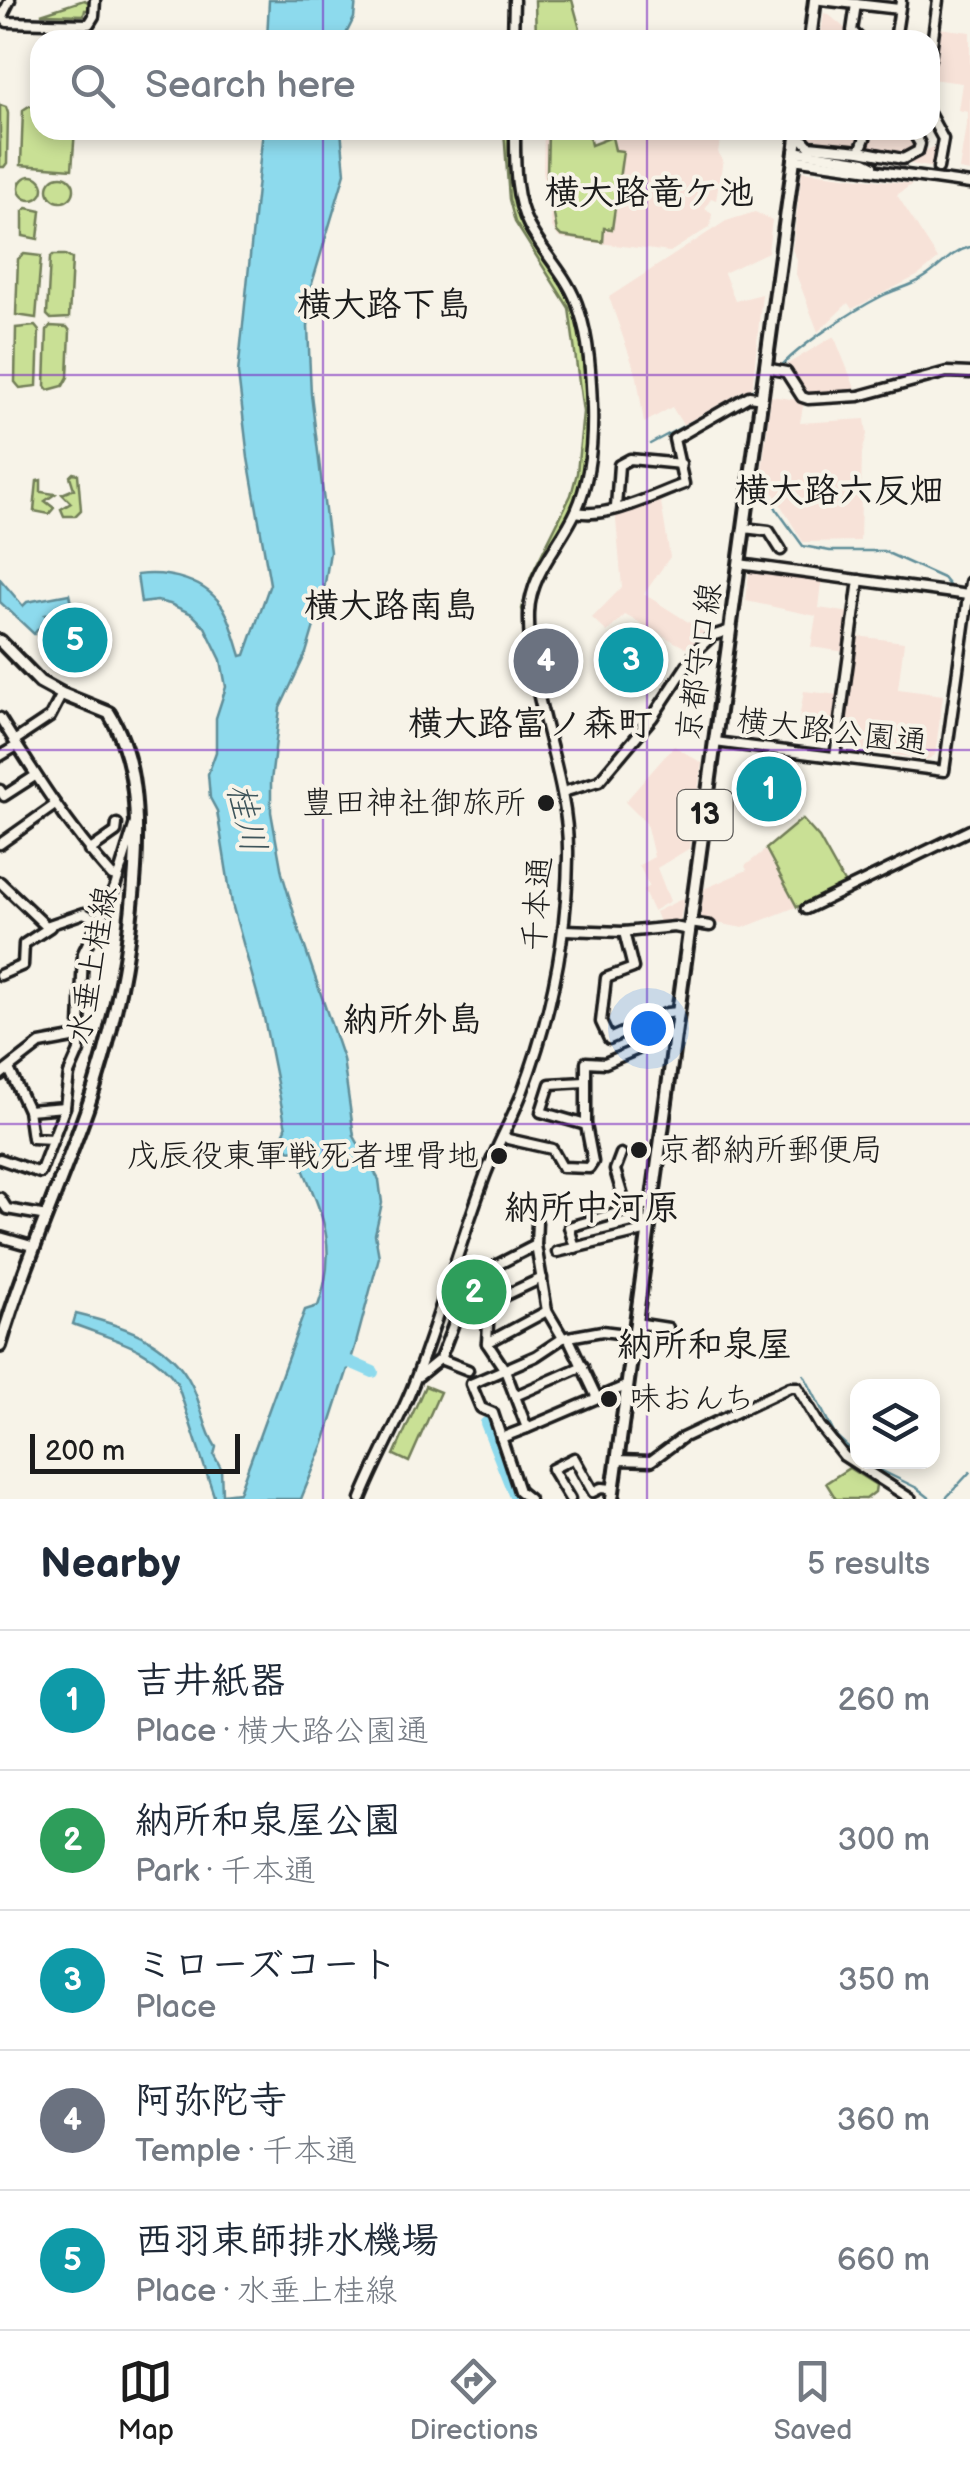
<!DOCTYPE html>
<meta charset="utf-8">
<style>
body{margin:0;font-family:"Balsamiq Sans","Klee One",sans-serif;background:#f6f6f7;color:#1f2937}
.controls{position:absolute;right:30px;bottom:30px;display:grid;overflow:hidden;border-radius:20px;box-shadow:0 5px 15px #0003}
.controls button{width:90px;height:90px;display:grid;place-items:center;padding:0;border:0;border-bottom:2px solid #e0e1e3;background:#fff;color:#1f2937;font:50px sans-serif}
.scale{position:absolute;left:30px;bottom:25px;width:210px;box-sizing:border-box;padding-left:10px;border:5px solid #1c1c1c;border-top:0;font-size:28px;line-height:35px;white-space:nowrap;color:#1c1c1c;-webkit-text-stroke:8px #f7f3e8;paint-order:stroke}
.you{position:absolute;left:648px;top:1028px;width:35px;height:35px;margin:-25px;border:8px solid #fff;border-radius:50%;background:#1a73e8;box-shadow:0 0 0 15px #1a73e833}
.badge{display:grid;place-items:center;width:65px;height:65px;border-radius:50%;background:#1c1c1c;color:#fff;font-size:32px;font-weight:700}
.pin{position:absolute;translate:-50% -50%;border:5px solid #fff;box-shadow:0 2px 10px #0006}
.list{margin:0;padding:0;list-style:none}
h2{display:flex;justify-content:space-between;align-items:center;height:130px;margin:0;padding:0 40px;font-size:42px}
h2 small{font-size:32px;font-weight:400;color:#747a83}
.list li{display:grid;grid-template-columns:65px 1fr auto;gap:30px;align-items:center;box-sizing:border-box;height:140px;padding:0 40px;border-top:2px solid #e0e1e3}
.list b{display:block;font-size:38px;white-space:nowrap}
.list p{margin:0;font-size:32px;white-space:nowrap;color:#747a83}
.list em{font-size:32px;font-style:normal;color:#747a83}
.icon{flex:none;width:55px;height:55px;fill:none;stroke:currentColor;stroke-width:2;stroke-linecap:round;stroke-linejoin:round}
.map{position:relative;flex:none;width:970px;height:1499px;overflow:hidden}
.search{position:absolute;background:#fff;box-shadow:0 5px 15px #0003;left:30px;right:30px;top:30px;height:110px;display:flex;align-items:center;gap:25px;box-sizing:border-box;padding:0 35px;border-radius:30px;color:#747a83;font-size:38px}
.sheet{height:830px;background:#fff}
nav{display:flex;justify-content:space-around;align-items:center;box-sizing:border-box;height:140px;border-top:2px solid #e0e1e3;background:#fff;font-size:28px;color:#747a83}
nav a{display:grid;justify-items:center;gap:5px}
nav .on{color:#1c1c1c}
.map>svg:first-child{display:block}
</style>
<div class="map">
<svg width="970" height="1499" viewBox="0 0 970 1499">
<rect width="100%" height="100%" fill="#f7f3e8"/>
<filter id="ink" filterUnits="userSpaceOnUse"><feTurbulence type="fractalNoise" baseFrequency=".01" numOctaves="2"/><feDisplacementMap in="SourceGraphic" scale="20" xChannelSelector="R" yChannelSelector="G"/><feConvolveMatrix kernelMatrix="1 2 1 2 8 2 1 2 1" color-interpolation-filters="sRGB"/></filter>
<g filter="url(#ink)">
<!-- built -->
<g fill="#f7e2d8">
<path d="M824,13l4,1 31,26h-39z"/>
<path d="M938,28l32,4v140l-11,-2 9,-58 -10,-2 4,-27 -31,-4z"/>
<path d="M544,130h46l2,13 28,-12 12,3 2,-4h107l-21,12 -2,10 5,8 -7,40 -5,-2 -6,11 7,5 -2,13 -40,25 -111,-14 -7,-11 -9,-56z"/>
<path d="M808,130h108l11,20 12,-6 -4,24 -114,-19 -14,-13z"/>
<path d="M802,171l110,13 -15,11 41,64 -19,16 -67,34 -4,-6 -30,29 -22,-58 1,-15 -5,-9z"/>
<path d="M755,212l17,8 -4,32 -44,21 11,28 27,-7 -10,97 -8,-1 -61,35 -11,-18 -28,16 -7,-46 -28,-80 117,-76z"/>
<path d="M834,336l23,57 -46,5 -9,-5 -16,-28z"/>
<path d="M771,396l33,5 -4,22 65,-4 2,15 -5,19 -2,88 -57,1 -37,-61 -5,-1z"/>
<path d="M660,496l10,61 -26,37 65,41 -16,17 -68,-37 -18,17 -15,-14 30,-31 -7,-78z"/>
<path d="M749,572l73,10 -3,26 32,5 -6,39 -34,-5 5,-31 -70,-15z"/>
<path d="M856,636l48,6 -6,47 45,6 -8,60 -8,5 -85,-14z"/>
<path d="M804,691l35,4 -4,28 -36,-4z"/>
<path d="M674,746l28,17 -4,27 -8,58 -33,20 13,33 -17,10 -10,-21 6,-4 -10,-21 15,-8 -8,-34 -21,-21z"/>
<path d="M765,850l31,57 -53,21 -43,-8 4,-31 43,-19 -2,-4z"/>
<path d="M684,898l-4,24h-21l-4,-10z"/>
</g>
<!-- green -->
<g fill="#c9e095" stroke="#727e58" stroke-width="2.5">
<path d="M84,0l7,3 -1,7h-5l-1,5 -43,-1z"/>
<path d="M535,0h37l11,40h-47z"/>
<path d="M0,105l6,2 2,6 -1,50 -3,4h-4z"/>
<path d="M40,106v24h35l-3,39 -51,-4 2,-55 6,-4z"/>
<path d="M504,130h7l4,67 6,22 4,12 44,65 10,25 10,93v27l-8,49 -45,88 -10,41 -4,-10 9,-33 40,-81 6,-22 6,-61 -14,-104 -54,-86 -6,-23z"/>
<path d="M548,130l40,2 3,13 21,-8 3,13 8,1 -11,78 -8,-1 -1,14 -42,-6 -4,-4 -10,-57z"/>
<circle cx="31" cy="188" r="12"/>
<circle cx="61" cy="189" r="13"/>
<path d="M27,208l14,3 -3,28 -15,-3v-25z"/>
<path d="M24,254l17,2 -5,62 -20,-3 2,-56z"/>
<path d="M53,255h12l7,4 -3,59 -18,1 -4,-4 3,-57z"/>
<path d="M35,326l4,5 -2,55 -17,2 -5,-6 1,-54z"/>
<path d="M50,326l17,1 3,4 -2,46 -5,9 -15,4 -3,-4 2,-56z"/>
<path d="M73,473l5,1 3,36 -6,6h-11l-3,-7 10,-6 -9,-9 12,-5 -4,-13z"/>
<path d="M41,480v12l14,2 -10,7 9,7 -5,6 -15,-3 3,-30z"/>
<path d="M802,819l17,19 28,50 -50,19 -31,-58z"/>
<path d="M474,1275l14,2 -4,26 -24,-6 4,-14h7z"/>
<path d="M425,1386l15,6 -31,70 -15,-7z"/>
<path d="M849,1468l27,17 -1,7 -9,7h-30l-10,-16z"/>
</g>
<!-- water -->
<g fill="#8ddaed" stroke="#608e99" stroke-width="2.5">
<path d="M269,0h87l-2,18 -11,22h-76z"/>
<path d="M263,130h78l4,43 -34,114 -3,40 3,67 19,158 -7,44 -17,57 -26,55 -9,73v31l11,61 17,57 44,129 11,77 25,44 3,23 -7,31 4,23 -24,90 -31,96 -23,56h-86l-38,-116c-24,-36 -66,-44 -104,-59l3,-10c50,12 101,28 120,81 7,17 9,36 20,52l-2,8 7,13 1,26 17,-2 66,-182 13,-4c23,-65 1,-97 -23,-156l-6,1 -8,-12 5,-11 -22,-110 -32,-114 -15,-93 -7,-13 -2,-24 8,-22v-34l10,-31 -5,-27 -16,-33 -13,-13 -22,-10 -13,-3 -16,2 -4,-28c31,-4 70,5 87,34 8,14 12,32 17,47l4,-1 25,-71 -22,-126 -10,-85z"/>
<path d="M0,579l23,27 4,-4 42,-8 3,14 -27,7 2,3 -13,16 -34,-32z"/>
<path d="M56,621l7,35 -5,1 -17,-17z"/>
</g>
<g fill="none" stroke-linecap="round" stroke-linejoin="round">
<!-- stream -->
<g stroke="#608e99" stroke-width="2.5">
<path d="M774,375c17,-25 80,-65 108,-79 14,-7 30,-10 43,-19 17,-11 25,-25 45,-30"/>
<path d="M650,444l102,-55"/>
<path d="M763,482l14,28 26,36 27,5h53l60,27 10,12"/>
<path d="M804,1375l31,60 23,21"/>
<path d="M864,1462l53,26 14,11"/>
<path d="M945,1499l25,-27"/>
</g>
<!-- river -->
<g stroke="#8ddaed" stroke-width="12">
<path d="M336,1365l14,-3 23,10"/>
<path d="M486,1423l30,76"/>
</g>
<!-- minor casing -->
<g stroke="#1c1c1c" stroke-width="15">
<g id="minor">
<path d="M10,0l-8,16 5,6 82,2 5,-8 1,-16"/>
<path d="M821,0l78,9"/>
<path d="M856,4l-4,27 9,9"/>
<path d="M513,40l1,-40"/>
<path d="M895,40l6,-39"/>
<path d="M930,59l8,-59"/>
<path d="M930,115l13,24 -5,29"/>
<path d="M797,133l12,13 51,5 8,-21"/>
<path d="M794,151l71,11 8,4"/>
<path d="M860,151l43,8 15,-8 2,-7 -8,-14"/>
<path d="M793,159l177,25"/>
<path d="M766,368l20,4 16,25 6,2 51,-3 88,-24 23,1"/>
<path d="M616,507l3,-42 11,-6 51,5"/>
<path d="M576,512c33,7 77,-17 108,-28l-10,-45 75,-43 13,2"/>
<path d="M744,528l25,3 12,19"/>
<path d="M739,564l229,31"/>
<path d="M0,718c34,55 68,109 112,158l6,1"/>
<path d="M14,741l36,-24 12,-23"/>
<path d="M715,742l229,29 26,-189"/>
<path d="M0,756l15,-9"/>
<path d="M835,757l24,-177"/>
<path d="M0,790l4,6 31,-20"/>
<path d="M563,792l36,-11 53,-63 45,-68 15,-14 18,-6"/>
<path d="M0,844l55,-39"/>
<path d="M89,851l27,-19 1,-8"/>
<path d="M0,882l46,44 38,-13 13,7"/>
<path d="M806,909l164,-79"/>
<path d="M690,923l20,3"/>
<path d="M564,930l60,2 50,-5 15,3"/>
<path d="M624,932l9,36 -27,10 -5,44 8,17 58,-26 12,-1"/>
<path d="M0,975l23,-10 1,-21 26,-17"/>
<path d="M9,1069l19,41 4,28 21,1"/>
<path d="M0,1075l40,-31 38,-7"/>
<path d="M585,1082l-35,2 -9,28 45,13"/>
<path d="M28,1110l37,-3"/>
<path d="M504,1135l4,4 44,10 10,18 27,1 4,-6 -7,-37v-63l19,1 70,-30"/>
<path d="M621,1154l-6,16 12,40"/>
<path d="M0,1159l40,14 25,-66 4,-33 10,-23 4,-98 32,-66 20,-64"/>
<path d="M0,1198l7,11 40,7"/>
<path d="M0,1237l35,10"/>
<path d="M536,1245l1,-23"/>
<path d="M575,1248l-6,-21 83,-24"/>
<path d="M557,1252l91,-22"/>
<path d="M487,1304l55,-26"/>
<path d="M636,1323l32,5"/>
<path d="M568,1337l29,61"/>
<path d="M563,1338l-16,-27 -11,-66 -45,23 -4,75 18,27 22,58 101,-43"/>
<path d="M487,1343l60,-32"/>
<path d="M440,1359l28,11"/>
<path d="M419,1376l21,-17 21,-54"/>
<path d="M515,1396l68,-30"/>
<path d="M501,1438l26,-10"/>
<path d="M617,1460l34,1 31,-23 108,-51h7l23,39 24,30 67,43"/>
<path d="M361,1499c16,-40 38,-77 53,-116 26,-69 46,-139 71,-207 11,-29 26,-55 37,-83 29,-77 45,-153 46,-236 2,-84 -41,-158 -39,-244 1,-39 32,-69 47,-102 14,-31 17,-71 16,-104 -1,-31 -3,-68 -13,-97 -9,-32 -35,-55 -50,-84 -15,-28 -14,-65 -14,-96"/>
<path d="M529,1499l-10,-8 -26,-78 -12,-5 -10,-24 65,-28 27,-18 39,-7 32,4"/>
<path d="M570,1499l-18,-30 22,-11 19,34 8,-4 12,1"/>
</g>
</g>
<!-- major casing -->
<g stroke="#1c1c1c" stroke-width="18">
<g id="major">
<path d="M810,40l5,-40"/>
<path d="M0,641l40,41 22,12 47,19c28,45 29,105 26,156 -5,81 -21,163 -48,240 -28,79 -63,156 -87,237"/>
<path d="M612,1499l186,-1369"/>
</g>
</g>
<!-- minor -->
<use href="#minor" stroke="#f7f3e8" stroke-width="8"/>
<!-- major -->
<use href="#major" stroke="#f7f3e8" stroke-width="10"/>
</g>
</g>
<!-- grid -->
<path fill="none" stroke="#7b2cbf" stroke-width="2.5" stroke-opacity="0.55" d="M323,0v40M647,0v40M323,130v1369M647,130v1369M0,375h970M0,750h970M0,1124h970"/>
<!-- markers -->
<g fill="#1c1c1c" stroke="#f7f3e8" stroke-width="4">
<circle cx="546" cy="803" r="10"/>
<circle cx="639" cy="1150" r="10"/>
<circle cx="499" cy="1156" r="10"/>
<circle cx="609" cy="1399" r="10"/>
</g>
<g text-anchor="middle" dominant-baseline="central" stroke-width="8" stroke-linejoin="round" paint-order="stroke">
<!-- shield labels -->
<rect fill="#f7f3e8" stroke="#5e5c59" stroke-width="2.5" x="677.5" y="790" width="55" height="50" rx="8"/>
<g font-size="30" font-weight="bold" fill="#1c1c1c">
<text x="705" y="815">13</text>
</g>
<!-- street labels -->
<g font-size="32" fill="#1c1c1c" stroke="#f7f3e8">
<text transform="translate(700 662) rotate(-82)">京都守口線</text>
<text transform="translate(832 732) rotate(7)">横大路公園通</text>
<text transform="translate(538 904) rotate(-86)">千本通</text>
<text transform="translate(93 965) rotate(-80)">水垂上桂線</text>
</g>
<!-- poi labels -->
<g font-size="32" fill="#1c1c1c" stroke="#f7f3e8" text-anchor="end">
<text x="526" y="803">豊田神社御旅所</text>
<text x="659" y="1150" text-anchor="start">京都納所郵便局</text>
<text x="479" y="1156">戊辰役東軍戦死者埋骨地</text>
<text x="629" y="1399" text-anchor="start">味おんち</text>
</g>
<!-- neighbourhood labels -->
<g font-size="35" font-weight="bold" fill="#1c1c1c" stroke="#f7f3e8">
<text x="649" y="193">横大路竜ケ池</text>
<text x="384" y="305">横大路下島</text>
<text x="839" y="491">横大路六反畑</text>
<text x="391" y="606">横大路南島</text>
<text x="530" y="724">横大路富ノ森町</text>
<text x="413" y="1020">納所外島</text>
<text x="592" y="1208">納所中河原</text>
<text x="705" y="1345">納所和泉屋</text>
</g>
<!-- water labels -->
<g font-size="35" font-style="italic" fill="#3e555b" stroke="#f7f3e8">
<text transform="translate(246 818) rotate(77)">桂川</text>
</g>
</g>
</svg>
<div class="controls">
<button><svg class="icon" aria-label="layers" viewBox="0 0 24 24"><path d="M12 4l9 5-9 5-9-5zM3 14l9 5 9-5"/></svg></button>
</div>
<div class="scale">200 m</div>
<div class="you"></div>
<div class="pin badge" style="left:769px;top:789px;background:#0f9aa8">1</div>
<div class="pin badge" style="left:474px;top:1292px;background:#2e9e5b">2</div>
<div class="pin badge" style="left:631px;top:660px;background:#0f9aa8">3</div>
<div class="pin badge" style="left:546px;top:661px;background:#6b7280">4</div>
<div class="pin badge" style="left:75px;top:640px;background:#0f9aa8">5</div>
<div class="search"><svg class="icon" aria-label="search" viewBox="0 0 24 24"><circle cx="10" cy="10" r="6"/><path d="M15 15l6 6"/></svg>Search here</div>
</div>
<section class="sheet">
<h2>Nearby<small>5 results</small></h2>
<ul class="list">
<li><span class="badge" style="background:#0f9aa8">1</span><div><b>吉井紙器</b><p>Place · 横大路公園通</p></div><em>260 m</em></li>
<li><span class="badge" style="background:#2e9e5b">2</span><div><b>納所和泉屋公園</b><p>Park · 千本通</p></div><em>300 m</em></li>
<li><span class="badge" style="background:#0f9aa8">3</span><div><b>ミローズコート</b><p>Place</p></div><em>350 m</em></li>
<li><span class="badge" style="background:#6b7280">4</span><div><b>阿弥陀寺</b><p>Temple · 千本通</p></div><em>360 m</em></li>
<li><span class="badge" style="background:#0f9aa8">5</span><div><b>西羽束師排水機場</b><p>Place · 水垂上桂線</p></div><em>660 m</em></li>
</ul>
</section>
<nav>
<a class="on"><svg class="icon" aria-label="map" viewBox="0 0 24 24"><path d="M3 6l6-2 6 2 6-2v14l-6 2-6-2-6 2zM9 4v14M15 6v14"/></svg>Map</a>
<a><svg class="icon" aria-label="directions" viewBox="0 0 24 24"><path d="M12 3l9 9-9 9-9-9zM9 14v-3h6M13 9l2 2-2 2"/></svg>Directions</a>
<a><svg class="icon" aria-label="saved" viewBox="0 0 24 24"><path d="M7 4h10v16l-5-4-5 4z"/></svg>Saved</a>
</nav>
